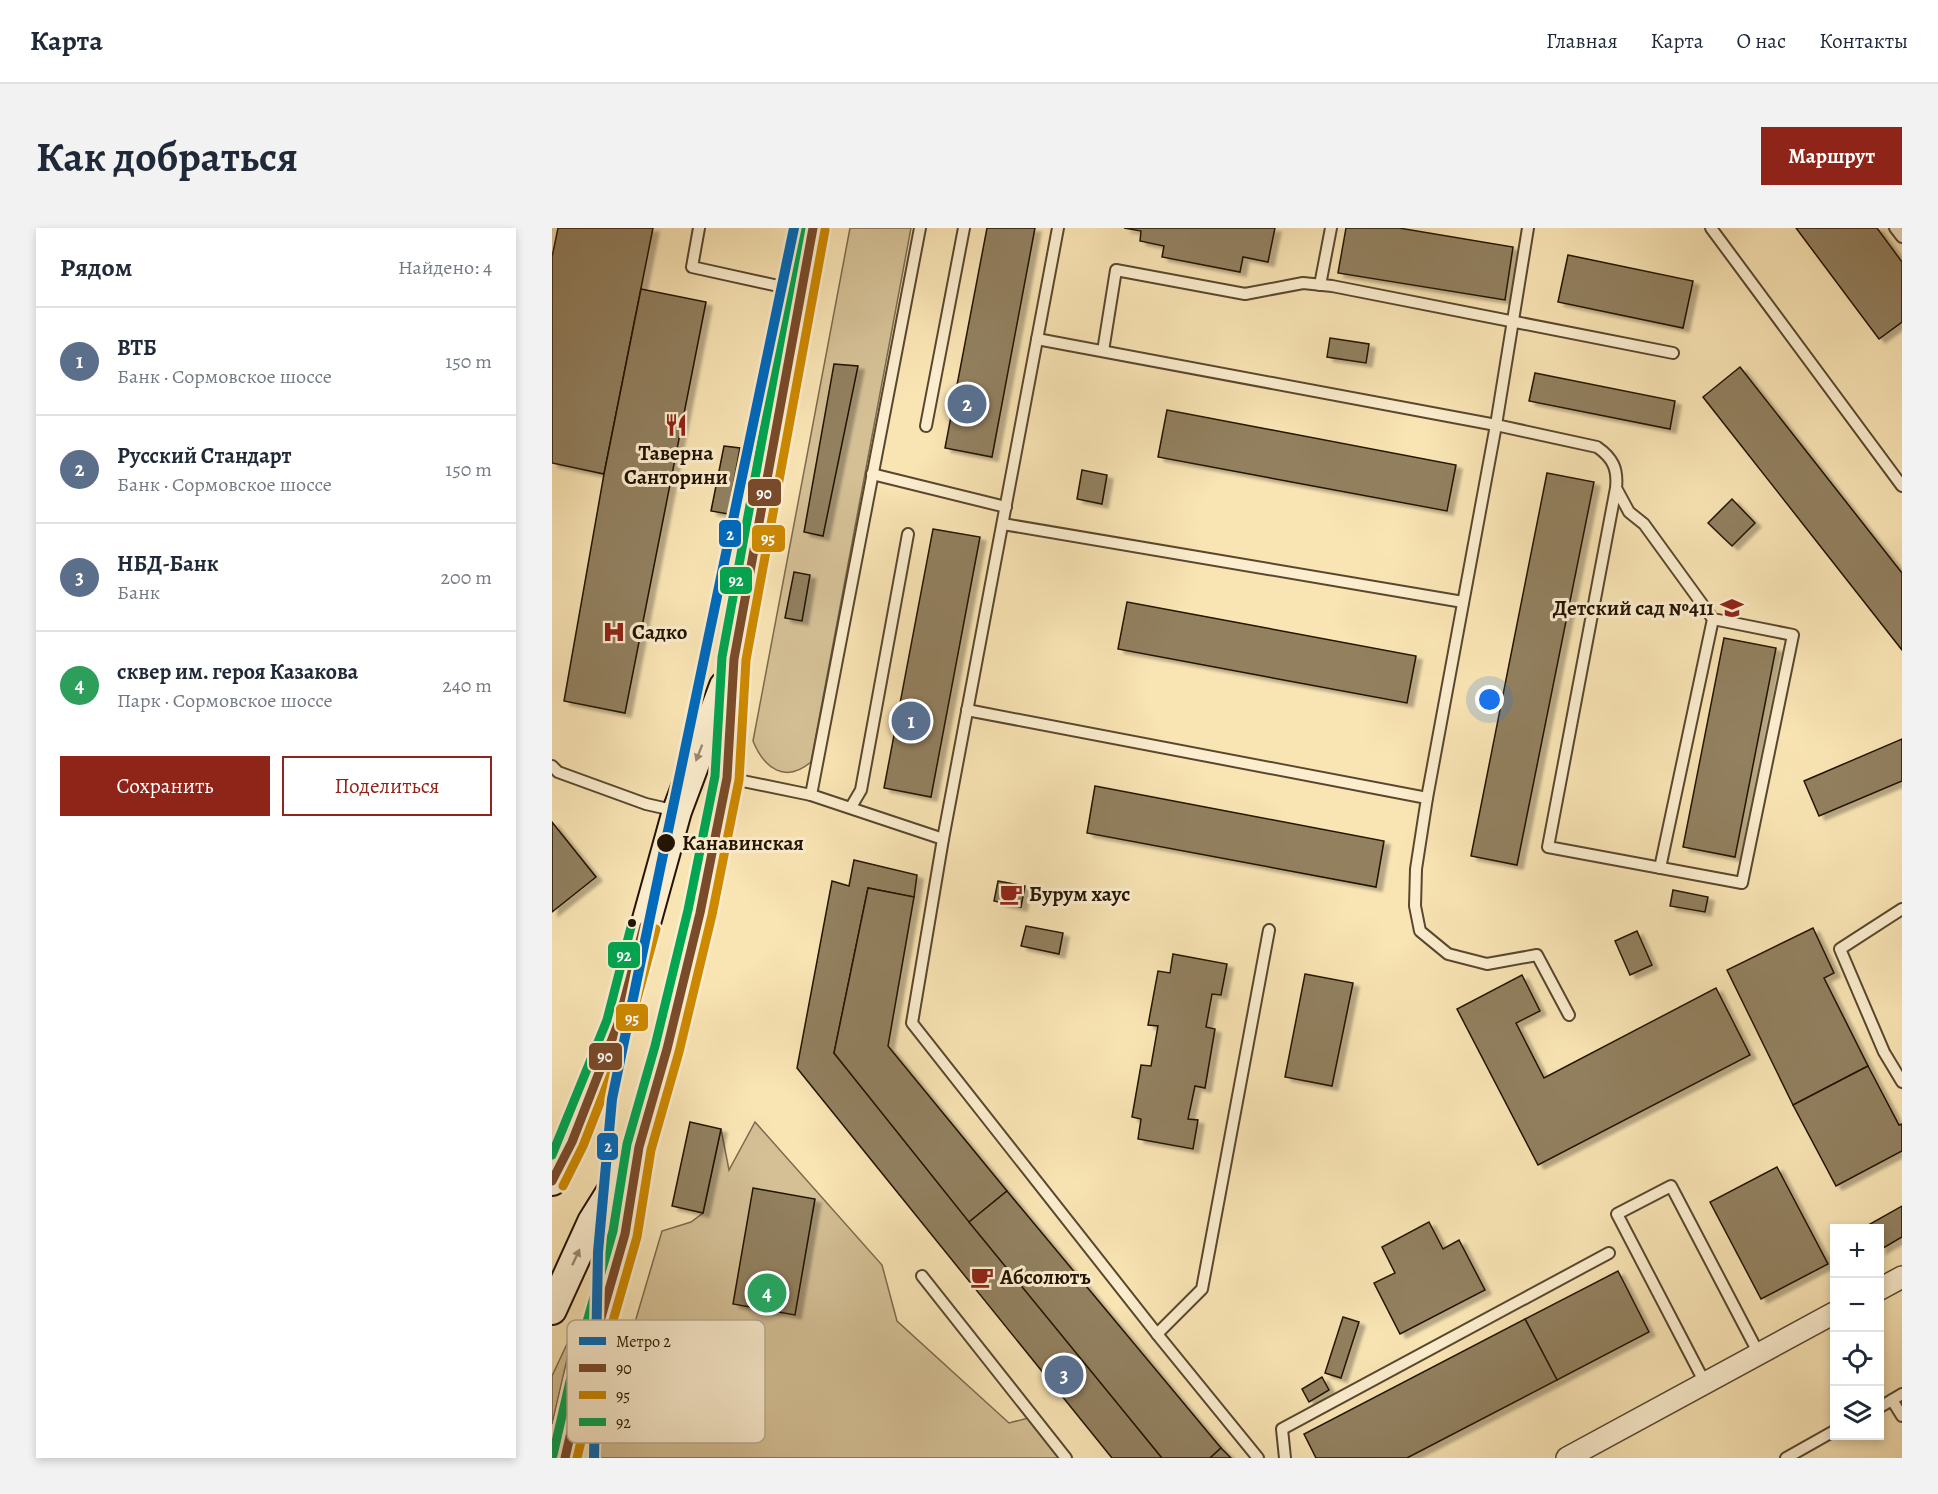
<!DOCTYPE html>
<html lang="ru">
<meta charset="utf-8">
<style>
body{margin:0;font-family:Alegreya,serif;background:#f2f2f3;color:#1f2937}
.controls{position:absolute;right:18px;bottom:18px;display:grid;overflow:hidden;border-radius:0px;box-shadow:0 3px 9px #0003}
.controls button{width:54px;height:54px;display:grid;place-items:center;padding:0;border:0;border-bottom:2px solid #e0e1e3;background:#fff;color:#1f2937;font:30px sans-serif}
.you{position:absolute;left:938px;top:472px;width:21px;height:21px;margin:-15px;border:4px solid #fff;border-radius:50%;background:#1a73e8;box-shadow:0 0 0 9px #1a73e833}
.badge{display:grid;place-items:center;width:39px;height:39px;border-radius:50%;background:#8f2418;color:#fff;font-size:20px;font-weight:700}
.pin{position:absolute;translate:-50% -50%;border:3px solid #fff;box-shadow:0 2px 6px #0006}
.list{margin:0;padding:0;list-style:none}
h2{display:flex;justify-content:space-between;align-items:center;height:78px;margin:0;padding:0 24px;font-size:26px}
h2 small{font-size:20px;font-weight:400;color:#747a83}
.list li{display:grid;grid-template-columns:39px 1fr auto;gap:18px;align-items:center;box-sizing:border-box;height:108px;padding:0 24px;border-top:2px solid #e0e1e3}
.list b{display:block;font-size:22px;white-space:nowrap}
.list p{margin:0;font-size:20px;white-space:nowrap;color:#747a83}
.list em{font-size:20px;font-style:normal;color:#747a83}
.actions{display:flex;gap:12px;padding:18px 24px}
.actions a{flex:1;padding:14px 0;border:2px solid #8f2418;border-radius:0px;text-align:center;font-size:21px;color:#8f2418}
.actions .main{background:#8f2418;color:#fff}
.icon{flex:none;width:33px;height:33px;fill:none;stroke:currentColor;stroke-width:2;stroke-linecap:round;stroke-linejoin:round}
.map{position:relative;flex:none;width:1350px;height:1230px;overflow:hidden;border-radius:0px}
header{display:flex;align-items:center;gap:36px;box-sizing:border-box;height:84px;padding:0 30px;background:#fff;border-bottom:2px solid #e0e1e3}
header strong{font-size:28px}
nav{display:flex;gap:33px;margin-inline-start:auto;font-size:21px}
.intro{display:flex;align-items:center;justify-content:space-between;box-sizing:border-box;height:144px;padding:0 36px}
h1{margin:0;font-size:42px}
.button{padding:15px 27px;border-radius:0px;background:#8f2418;color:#fff;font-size:21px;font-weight:700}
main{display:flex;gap:36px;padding:0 36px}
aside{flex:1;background:#fff;border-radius:0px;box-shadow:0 3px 9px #0003}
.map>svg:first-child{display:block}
</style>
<header>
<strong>Карта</strong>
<nav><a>Главная</a><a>Карта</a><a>О нас</a><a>Контакты</a></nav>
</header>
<div class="intro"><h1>Как добраться</h1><a class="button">Маршрут</a></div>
<main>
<aside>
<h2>Рядом<small>Найдено: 4</small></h2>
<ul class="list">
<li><span class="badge" style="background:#5c6f8a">1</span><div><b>ВТБ</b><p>Банк · Сормовское шоссе</p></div><em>150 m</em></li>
<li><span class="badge" style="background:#5c6f8a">2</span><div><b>Русский Стандарт</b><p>Банк · Сормовское шоссе</p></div><em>150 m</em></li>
<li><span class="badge" style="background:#5c6f8a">3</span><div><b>НБД-Банк</b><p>Банк</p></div><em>200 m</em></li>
<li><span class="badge" style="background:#2e9e5b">4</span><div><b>сквер им. героя Казакова</b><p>Парк · Сормовское шоссе</p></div><em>240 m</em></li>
</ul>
<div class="actions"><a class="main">Сохранить</a><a>Поделиться</a></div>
</aside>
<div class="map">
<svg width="1350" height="1230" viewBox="0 0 1350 1230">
<defs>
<filter id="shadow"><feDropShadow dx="6" dy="4" stdDeviation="1.5" flood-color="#0004"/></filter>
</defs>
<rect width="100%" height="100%" fill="#f9e4b4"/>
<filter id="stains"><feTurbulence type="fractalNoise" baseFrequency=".00333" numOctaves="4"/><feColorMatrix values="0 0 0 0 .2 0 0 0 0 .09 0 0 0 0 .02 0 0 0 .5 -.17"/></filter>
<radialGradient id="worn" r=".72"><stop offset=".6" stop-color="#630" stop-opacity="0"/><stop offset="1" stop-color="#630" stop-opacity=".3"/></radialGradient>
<!-- green -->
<g fill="#d5c096" stroke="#7c6a4c" stroke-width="1.5">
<path d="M298,0h61l-100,534c-26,22 -47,6 -58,-21z"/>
<path d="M203,894l127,143 15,56 112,102 19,-5 32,40h-459v-21l61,-206 29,-9 12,-9 18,-84 8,41z"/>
<path d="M22,1101l-22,95v-48z"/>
</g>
<!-- building -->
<g fill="#92805f" stroke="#231302" stroke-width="1.5" filter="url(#shadow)">
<path d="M6,0h95l-49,246 -52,-11v-206z"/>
<path d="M435,0h48l-43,229 -47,-9z"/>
<path d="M572,0h151l-7,34 -25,-5 -3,15 -78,-15 2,-11 -24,-5 1,-10z"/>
<path d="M794,0h53l114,19 -8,53 -167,-27z"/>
<path d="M1244,0h81l25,34v60l-23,17z"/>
<path d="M1016,27l125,26 -10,47 -125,-26z"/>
<path d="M89,61l65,13 -81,411 -61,-12 40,-227z"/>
<path d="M778,110l39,6 -3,19 -39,-6z"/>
<path d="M282,136l24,2 -35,170 -19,-4z"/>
<path d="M1188,139l162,206v77l-199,-253z"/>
<path d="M983,145l140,28 -5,28 -141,-28z"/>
<path d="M615,182l289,55 -9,46 -289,-54z"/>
<path d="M172,218l16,2 -12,66 -17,-3z"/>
<path d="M530,242l25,5 -5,29 -25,-5z"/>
<path d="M995,245l47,9 -77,383 -46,-9z"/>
<path d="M1180,271l23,24 -23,23 -24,-23z"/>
<path d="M381,301l47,8 -49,260 -47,-9z"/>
<path d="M242,344l16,3 -8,46 -17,-3z"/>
<path d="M575,374l289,54 -9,47 -289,-54z"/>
<path d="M1172,410l52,10 -41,209 -52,-10z"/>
<path d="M1350,511v42l-83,35 -15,-35z"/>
<path d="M543,558l289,55 -8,46 -289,-54z"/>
<path d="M0,594l44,55 -44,35z"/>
<path d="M302,632l63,15 -3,22 -46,-9 -34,165 328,405h-50l-315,-390 35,-187 17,5z"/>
<path d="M446,653l27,5 -4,21 -27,-6z"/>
<path d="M316,660l46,9 -26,149 119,145 -38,31 -135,-169z"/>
<path d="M1121,662l35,7 -3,15 -35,-6z"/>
<path d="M474,698l37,7 -4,21 -38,-8z"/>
<path d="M1261,700l21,45 -10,5 44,88 -75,39 -66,-135z"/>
<path d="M1085,703l15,34 -22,10 -15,-34z"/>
<path d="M621,726l54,10 -6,31 -9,-1 -6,33 9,2 -10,59 -10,-2 -7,33 10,1 -5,29 -55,-10 3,-20 -9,-2 9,-52 10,1 7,-40 -10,-1 10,-54 12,2z"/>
<path d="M753,746l48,9 -21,103 -47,-9z"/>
<path d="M970,747l18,36 -24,12 28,55 172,-90 34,67 -212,110 -81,-156z"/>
<path d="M1316,838l31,59 3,-1v27l-66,35 -43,-81z"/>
<path d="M138,894l31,7 -18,84 -31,-7z"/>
<path d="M1225,939l51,97 -67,35 -51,-97z"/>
<path d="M201,960l62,11 -20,116 -62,-11z"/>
<path d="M455,963l214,257 -11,10h-48l-193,-236z"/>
<path d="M1350,978v31l-22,13v-22h-17z"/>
<path d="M877,994l14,27 16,-9 26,50 -85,44 -26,-51 21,-10 -13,-26z"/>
<path d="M1066,1043l31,61 -92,48 -32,-61z"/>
<path d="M791,1089l16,5 -18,56 -16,-5z"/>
<path d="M973,1091l32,61 -150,78h-91l-12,-24z"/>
<path d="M770,1149l7,13 -20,12 -7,-13z"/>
<path d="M669,1220l10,10h-21z"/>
</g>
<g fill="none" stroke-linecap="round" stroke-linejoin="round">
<!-- service casing -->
<g stroke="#58472e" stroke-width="14">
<g id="service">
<path d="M147,0l-7,39 109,24"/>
<path d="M1159,0l191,258"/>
<path d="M1343,0l7,9"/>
<path d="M768,57l11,-57"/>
<path d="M485,111l459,86 101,22c16,11 21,22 19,41l-68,359 194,36 51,-248 -80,-16 -69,-95 -15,-12 -13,-24"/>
<path d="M551,123l13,-81 129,24 58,-11 29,3 341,67"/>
<path d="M374,198l38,-198"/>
<path d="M320,246l134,33"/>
<path d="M451,296l460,78"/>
<path d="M415,482l460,88 -11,71 -1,37 5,25 28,23 39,10 50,-9 32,60"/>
<path d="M0,538l6,6 88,32 31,7"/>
<path d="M176,550l83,17 132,44 115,-611"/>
<path d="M259,567l109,-567"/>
<path d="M875,570l69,-373 32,-197"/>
<path d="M299,579l10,-17 47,-256"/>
<path d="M391,611l-31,184 245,311 45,-45 67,-359"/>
<path d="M1108,640l53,-249"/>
<path d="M1350,681l-62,40 44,103 18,30"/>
<path d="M370,1048l144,182"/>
<path d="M605,1106l101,124"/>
<path d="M1153,1155l-88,-169 54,-28 88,168"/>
<path d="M1350,1166l-10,6 10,16"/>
<path d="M1328,1179l12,-7"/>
<path d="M733,1230l-3,-29 327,-176"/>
<path d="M1234,1230l48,-27"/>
</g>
</g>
<!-- minor casing -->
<g stroke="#58472e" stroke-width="24">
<g id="minor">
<path d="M1328,1061l22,-12"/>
<path d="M1015,1230l267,-145"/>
</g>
</g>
<!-- secondary casing -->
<g stroke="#231302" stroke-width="32">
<g id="secondary">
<path d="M0,953l20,-39 46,-118 59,-213 47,-125"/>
<path d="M0,1082l40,-88 40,-64"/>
<path d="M13,1230l17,-74 43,-150 14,-87 28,-98 33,-136 27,-135 7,-119 79,-431"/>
</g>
</g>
<!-- service -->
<use href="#service" stroke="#fbedce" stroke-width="10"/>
<!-- minor -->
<use href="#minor" stroke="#fbedce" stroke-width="21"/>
<!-- secondary -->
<use href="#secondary" stroke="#fbedce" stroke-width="28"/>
<!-- bus-1 casing -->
<g stroke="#fbedce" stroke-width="14">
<g id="bus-1">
<path d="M0,953l20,-39 46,-118 26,-98"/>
<path d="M13,1230l17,-74 43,-150 14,-87 28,-98 33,-136 27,-135 7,-119 79,-431"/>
</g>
</g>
<!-- bus-2 casing -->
<g stroke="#fbedce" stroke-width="14">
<g id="bus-2">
<path d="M11,958l20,-40 46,-118 27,-99"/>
<path d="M25,1230l17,-71 43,-150 14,-87 28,-98 33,-137 27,-135 7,-120 79,-430"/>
</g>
</g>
<!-- bus-3 casing -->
<g stroke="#fbedce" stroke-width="14">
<g id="bus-3">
<path d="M0,927l55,-135 25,-97"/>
<path d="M1,1227l17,-74 43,-150 14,-87 28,-98 33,-136 27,-134 7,-119 79,-429"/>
</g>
</g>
<!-- bus-1 -->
<use href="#bus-1" stroke="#7a4b2a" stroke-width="9"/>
<!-- bus-2 -->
<use href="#bus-2" stroke="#cd8900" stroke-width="9"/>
<!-- bus-3 -->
<use href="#bus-3" stroke="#00a651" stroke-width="9"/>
<!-- metro-1 casing -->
<g stroke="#fbedce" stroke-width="15">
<path id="metro-1" d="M42,1230l4,-206 14,-153 182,-871"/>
</g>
<!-- metro-1 -->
<use href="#metro-1" stroke="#006abc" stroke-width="10"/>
</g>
<!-- one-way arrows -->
<defs><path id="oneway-solid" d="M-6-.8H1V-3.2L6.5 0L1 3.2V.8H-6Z" transform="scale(1.5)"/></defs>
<g fill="#9a8b72">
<use href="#oneway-solid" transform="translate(147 525) rotate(111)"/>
<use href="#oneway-solid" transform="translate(24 1029) rotate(-65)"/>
</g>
<!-- icons -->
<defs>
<g id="restaurant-bare" transform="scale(1.8)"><path d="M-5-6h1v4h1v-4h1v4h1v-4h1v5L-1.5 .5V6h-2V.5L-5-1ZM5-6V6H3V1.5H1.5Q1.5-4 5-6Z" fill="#8f2418" stroke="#fbedce" stroke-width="2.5" paint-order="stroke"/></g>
<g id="school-bare" transform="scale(1.8)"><path d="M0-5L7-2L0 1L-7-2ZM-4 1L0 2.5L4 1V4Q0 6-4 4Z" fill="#8f2418" stroke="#fbedce" stroke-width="2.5" paint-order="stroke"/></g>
<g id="hospital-bare" transform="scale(1.8)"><path d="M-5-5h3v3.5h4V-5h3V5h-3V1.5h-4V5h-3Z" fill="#8f2418" stroke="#fbedce" stroke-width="2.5" paint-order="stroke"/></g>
<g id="cafe-bare" transform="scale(1.8)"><path d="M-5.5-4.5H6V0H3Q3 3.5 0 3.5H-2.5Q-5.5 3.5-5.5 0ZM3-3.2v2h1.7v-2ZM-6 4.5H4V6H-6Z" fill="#8f2418" stroke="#fbedce" stroke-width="2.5" paint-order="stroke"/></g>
</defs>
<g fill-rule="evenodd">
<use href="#restaurant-bare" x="124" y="197"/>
<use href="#school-bare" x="1180" y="380"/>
<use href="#hospital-bare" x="62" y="404"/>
<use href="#cafe-bare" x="459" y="666"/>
<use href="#cafe-bare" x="430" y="1049"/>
</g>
<!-- markers -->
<g fill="#231302" stroke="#fbedce" stroke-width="2">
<circle cx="114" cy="615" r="10"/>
<circle cx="80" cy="695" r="5"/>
</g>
<g text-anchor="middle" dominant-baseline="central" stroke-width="6" stroke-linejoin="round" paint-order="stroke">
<!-- poi labels -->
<g font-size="21" font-weight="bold" fill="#231302" stroke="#fbedce" text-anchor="start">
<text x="124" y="225" text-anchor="middle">Таверна<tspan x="124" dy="24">Санторини</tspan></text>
<text x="1162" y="380" text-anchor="end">Детский сад №411</text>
<text x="80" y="404">Садко</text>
<text x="477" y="666">Бурум хаус</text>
<text x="448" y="1049">Абсолютъ</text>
</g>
<!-- stop labels -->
<g font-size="21" font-weight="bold" fill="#231302" stroke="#fbedce" text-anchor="start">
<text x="130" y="615">Канавинская</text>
</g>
</g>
<!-- legend -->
<rect x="15" y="1092" width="198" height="123" rx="9" fill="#fbedce" stroke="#baac91" stroke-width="1.5"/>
<rect x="27" y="1109" width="27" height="8" fill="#006abc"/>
<rect x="27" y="1136" width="27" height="8" fill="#7a4b2a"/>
<rect x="27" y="1163" width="27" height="8" fill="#cd8900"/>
<rect x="27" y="1190" width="27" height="8" fill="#00a651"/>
<g font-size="16" fill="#231302">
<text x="64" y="1119">Метро 2</text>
<text x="64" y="1146">90</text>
<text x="64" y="1173">95</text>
<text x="64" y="1200">92</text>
</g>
<g stroke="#fbedce" stroke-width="2">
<rect x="195" y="250" width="35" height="29" rx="6" fill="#7a4b2a"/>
<rect x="166" y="291" width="24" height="29" rx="6" fill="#006abc"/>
<rect x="199" y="296" width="35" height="29" rx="6" fill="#cd8900"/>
<rect x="167" y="338" width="34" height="29" rx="6" fill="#00a651"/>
<rect x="55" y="713" width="34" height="28" rx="6" fill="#00a651"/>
<rect x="63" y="775" width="34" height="29" rx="6" fill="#cd8900"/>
<rect x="36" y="814" width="35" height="29" rx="6" fill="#7a4b2a"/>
<rect x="44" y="904" width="23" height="29" rx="6" fill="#006abc"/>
</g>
<g font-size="16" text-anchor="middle" font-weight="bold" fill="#fff">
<text x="212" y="271">90</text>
<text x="178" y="312">2</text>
<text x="216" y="316">95</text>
<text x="184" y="358">92</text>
<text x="72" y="733">92</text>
<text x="80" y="796">95</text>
<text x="53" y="834">90</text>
<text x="56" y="924">2</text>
</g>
<rect width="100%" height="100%" filter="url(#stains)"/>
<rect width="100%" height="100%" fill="url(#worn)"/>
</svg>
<div class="controls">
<button>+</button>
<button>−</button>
<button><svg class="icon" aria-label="locate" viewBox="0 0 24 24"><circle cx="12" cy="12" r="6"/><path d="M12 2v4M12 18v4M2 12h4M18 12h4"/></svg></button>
<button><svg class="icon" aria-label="layers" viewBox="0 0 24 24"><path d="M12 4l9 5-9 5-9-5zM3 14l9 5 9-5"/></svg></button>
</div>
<div class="you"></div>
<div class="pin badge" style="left:359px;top:493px;background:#5c6f8a">1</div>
<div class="pin badge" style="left:415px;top:176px;background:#5c6f8a">2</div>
<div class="pin badge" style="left:512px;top:1147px;background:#5c6f8a">3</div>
<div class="pin badge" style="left:215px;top:1065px;background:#2e9e5b">4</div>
</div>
</main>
